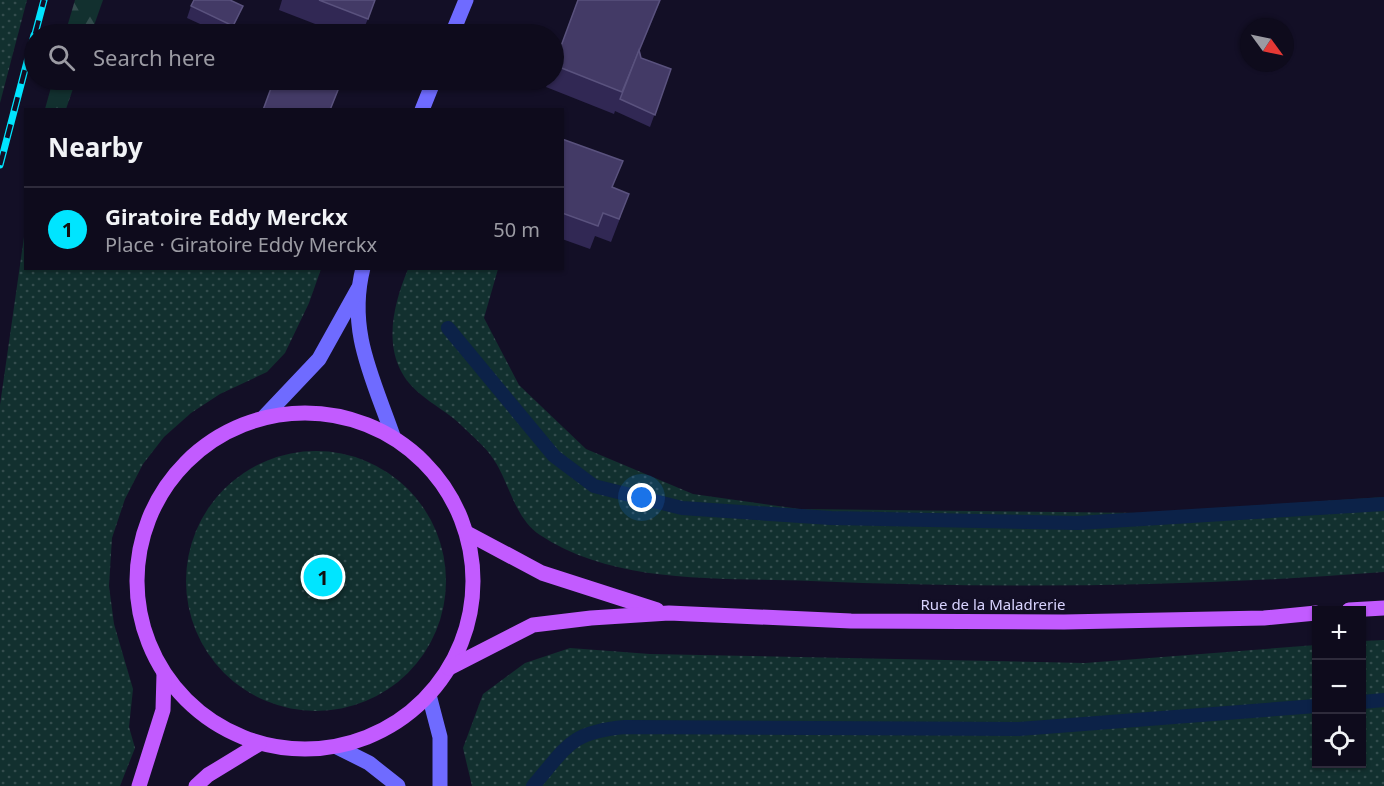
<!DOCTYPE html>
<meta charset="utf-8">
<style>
body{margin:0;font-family:"Noto Sans",sans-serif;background:#171425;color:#f1f3f6}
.controls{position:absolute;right:18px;bottom:18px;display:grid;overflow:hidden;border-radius:0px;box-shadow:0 2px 4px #0004}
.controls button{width:54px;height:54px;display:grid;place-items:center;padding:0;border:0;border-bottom:2px solid #2e2b3b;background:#0e0b1c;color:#f1f3f6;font:30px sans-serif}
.compass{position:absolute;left:1240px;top:18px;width:54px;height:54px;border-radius:50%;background:#0e0b1c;box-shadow:0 2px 4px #0004;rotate:123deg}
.you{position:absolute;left:642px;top:498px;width:21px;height:21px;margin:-15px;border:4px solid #fff;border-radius:50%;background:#1a73e8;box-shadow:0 0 0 9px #1a73e833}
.badge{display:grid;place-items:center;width:39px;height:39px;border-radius:50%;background:#00e5ff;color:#111;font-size:20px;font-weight:700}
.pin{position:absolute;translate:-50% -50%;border:3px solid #fff;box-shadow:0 2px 6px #0006}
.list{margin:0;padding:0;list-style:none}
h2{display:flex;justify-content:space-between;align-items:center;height:78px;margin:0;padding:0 24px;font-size:26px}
h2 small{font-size:20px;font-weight:400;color:#9b9ba3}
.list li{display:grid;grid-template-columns:39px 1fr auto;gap:18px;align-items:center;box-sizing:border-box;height:84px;padding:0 24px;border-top:2px solid #2e2b3b}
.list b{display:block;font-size:22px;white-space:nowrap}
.list p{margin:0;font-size:20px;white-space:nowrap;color:#9b9ba3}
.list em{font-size:20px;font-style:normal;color:#9b9ba3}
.icon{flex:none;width:33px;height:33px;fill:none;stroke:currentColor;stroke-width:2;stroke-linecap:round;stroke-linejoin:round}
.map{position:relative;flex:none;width:1384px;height:786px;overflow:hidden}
.search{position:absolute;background:#0e0b1c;box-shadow:0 2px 4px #0004;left:24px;top:24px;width:540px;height:66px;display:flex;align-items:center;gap:15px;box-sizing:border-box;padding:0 21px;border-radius:33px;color:#9b9ba3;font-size:22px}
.panel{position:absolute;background:#0e0b1c;box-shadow:0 2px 4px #0004;left:24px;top:108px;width:540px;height:162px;border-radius:0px}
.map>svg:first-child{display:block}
</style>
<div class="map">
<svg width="1384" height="786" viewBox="0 0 1384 786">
<defs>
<pattern id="grass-dots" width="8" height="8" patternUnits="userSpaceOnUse" patternTransform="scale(1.5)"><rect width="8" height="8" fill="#12302f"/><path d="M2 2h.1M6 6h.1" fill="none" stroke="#344d4e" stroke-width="1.8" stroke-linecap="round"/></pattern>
<pattern id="forest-firs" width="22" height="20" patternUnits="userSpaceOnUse" patternTransform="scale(1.5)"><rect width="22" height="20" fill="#12302f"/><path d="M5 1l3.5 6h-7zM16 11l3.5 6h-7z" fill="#344d4e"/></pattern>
</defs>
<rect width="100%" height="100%" fill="#130f26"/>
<!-- grass -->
<g fill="url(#grass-dots)">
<path d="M0,0h27l-27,103z"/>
<path d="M25,230l1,38 295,1 -12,34 -24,50 -18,19 -47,22 -29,19 -27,24 -21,27 -18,35 -13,39 -3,48 5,38 19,65 -4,38 6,21 -15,38h-120v-381z"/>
<path d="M408,269h90l-14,49 35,67 67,64 107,45 107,15 345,4 239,-16v75c-191,15 -382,17 -573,9 -89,-4 -194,5 -271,-46 -25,-16 -31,-53 -46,-75 -8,-13 -22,-24 -32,-34 -13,-13 -29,-21 -43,-33 -39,-33 -28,-83 -11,-124z"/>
<circle cx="316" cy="581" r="130"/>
<path d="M1384,640v146h-912l-9,-38 20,-54 42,-31 45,-15 80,6 435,9 231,-18v119h46v-123z"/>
</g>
<!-- forest -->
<g fill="url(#forest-firs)">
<path d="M75,0h28l-12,34h-26z"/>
<path d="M53,80h23l-10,29h-21z"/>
</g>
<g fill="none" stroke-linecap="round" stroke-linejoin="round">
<!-- stream -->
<g stroke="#0c2248" stroke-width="14">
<path d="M448,328l106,128 40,30 88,22 149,10 247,5 306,-19"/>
<path d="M1362,702l22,-2"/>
<path d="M533,786c34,-39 36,-54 92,-59l394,2 297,-23"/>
</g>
<!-- secondary -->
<g stroke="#6f6bff" stroke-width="15">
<path d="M452,34l14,-34"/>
<path d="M422,110l12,-30"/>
<path d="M363,268c-16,63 10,110 30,168"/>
<path d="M265,416l54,-57 39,-70"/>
<path d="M429,695l11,42v49"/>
<path d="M337,747l32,16 29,23"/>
</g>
<!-- primary -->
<g stroke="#c25bff" stroke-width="15">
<circle cx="305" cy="581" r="168"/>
<path d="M467,533l75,40 115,37"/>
<path d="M1349,610l35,-2"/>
<path d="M449,668l84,-43 58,-7 78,-5 182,8 213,1 200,-4 52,-5"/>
<path d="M139,786l24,-76 1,-36"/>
<path d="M196,786l12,-11 51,-31"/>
</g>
<!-- rail casing -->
<g stroke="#00e5ff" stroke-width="7">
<g id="rail">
<path d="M35,34l9,-34"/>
<path d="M0,165l34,-130"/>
</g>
</g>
<!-- rail -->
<use href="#rail" stroke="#130f26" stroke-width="4.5" stroke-dasharray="14" stroke-linecap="butt"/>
</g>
<!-- wall -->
<g fill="#312854">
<path d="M282,0h93l-13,34h-21l-62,-24z"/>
<path d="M578,0l62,52 1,6 30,11 -21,58 -35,-16 -1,3 -68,-27 3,-7h5v-14z"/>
<path d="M191,6h52l-13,28h-8l-35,-16z"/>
<path d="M562,139l51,49 8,28 -10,26 -16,-6 -5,13 -28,-10z"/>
</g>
<!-- shaded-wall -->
<g fill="#1d163a">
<path d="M660,0h1l-1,2 -40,97z"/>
<path d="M243,6l-5,12 -8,16 3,-8z"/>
</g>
<!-- building -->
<g fill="#433a66" stroke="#5a527e" stroke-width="1.5">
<path d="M194,0h36l13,6 -10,20 -42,-20z"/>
<path d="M319,0h56l-7,19z"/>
<path d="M578,0h82l-38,92 -68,-27z"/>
<path d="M639,50l2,8 30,11 -16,46 -35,-16z"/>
<path d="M274,80h68l-12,30h-67z"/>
<path d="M562,139l61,22 -11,26 17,7 -10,25 -16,-6 -5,13 -36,-13z"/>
</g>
<g text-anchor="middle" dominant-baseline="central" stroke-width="6" stroke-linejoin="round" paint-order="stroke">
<!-- street labels -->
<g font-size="15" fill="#d9d4ff" stroke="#130f26">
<text x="993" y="604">Rue de la Maladrerie</text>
</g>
</g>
</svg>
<div class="controls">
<button>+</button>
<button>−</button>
<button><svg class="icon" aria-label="locate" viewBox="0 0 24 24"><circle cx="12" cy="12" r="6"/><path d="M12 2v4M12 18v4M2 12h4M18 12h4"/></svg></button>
</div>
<svg class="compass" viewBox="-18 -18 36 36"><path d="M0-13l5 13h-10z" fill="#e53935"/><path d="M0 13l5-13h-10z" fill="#9b9ba3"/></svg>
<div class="you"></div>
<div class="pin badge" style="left:323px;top:577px">1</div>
<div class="search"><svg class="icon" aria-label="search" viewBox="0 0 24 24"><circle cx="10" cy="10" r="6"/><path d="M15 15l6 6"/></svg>Search here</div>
<section class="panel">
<h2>Nearby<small></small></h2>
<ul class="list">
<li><span class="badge">1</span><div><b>Giratoire Eddy Merckx</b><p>Place · Giratoire Eddy Merckx</p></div><em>50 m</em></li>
</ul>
</section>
</div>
